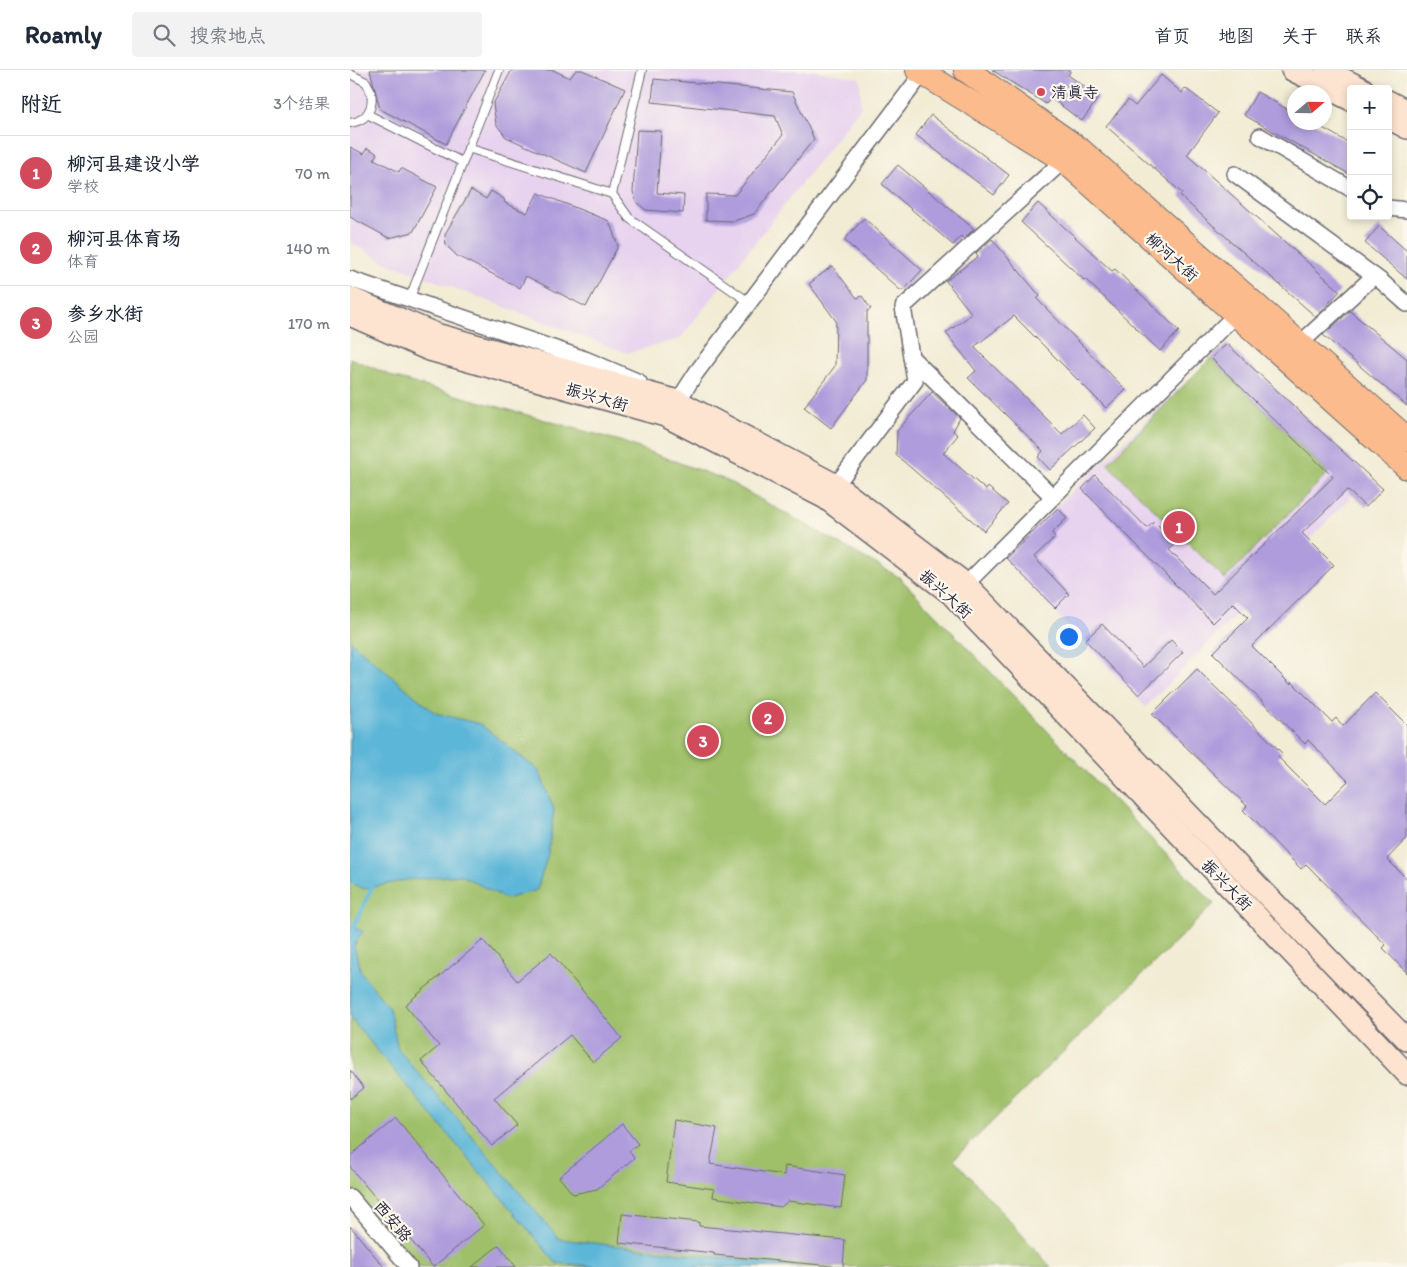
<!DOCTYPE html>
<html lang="zh">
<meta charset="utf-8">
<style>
body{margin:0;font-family:Itim,"LXGW WenKai TC",sans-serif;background:#f2f2f3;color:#1f2937}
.controls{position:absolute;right:15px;top:15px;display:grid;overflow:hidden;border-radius:5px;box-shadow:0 2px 8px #0003}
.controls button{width:45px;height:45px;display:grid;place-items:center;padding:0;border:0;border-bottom:1px solid #e0e1e3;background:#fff;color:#1f2937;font:25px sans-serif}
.compass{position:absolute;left:937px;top:15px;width:45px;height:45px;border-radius:50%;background:#fff;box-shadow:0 2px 8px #0003;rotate:70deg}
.you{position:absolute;left:718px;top:566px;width:18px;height:18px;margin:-12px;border:4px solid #fff;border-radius:50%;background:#1a73e8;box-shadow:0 0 0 8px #1a73e833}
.badge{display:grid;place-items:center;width:32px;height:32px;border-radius:50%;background:#d1495b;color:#fff;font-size:16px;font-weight:700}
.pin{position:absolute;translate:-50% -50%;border:2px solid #fff;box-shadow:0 1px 5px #0006}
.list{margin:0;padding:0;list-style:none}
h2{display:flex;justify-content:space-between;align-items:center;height:65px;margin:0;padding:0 20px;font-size:21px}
h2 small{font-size:16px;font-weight:400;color:#747a83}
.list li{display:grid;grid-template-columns:32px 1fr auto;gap:15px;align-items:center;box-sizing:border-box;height:75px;padding:0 20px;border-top:1px solid #e0e1e3}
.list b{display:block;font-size:19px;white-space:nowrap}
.list p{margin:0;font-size:16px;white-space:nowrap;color:#747a83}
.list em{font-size:16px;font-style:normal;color:#747a83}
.icon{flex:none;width:28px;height:28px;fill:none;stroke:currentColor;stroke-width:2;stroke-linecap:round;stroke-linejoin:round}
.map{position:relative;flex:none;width:1057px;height:1197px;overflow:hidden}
header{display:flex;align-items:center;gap:30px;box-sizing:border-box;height:70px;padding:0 25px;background:#fff;border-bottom:1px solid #e0e1e3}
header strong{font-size:24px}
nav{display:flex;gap:28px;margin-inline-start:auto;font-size:18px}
.search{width:350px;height:45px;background:#f2f2f3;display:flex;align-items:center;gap:12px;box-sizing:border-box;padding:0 18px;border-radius:5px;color:#747a83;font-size:19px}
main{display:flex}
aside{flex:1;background:#fff}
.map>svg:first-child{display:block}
</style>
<header>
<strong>Roamly</strong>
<div class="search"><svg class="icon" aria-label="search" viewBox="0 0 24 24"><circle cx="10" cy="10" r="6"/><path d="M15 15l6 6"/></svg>搜索地点</div>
<nav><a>首页</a><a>地图</a><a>关于</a><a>联系</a></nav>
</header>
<main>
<aside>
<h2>附近<small>3个结果</small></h2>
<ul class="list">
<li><span class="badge">1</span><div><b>柳河县建设小学</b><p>学校</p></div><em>70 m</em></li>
<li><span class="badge">2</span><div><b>柳河县体育场</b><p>体育</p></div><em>140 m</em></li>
<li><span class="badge">3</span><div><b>参乡水街</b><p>公园</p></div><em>170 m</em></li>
</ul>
</aside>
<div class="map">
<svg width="1057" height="1197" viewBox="0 0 1057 1197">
<rect width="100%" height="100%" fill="#fbf7ec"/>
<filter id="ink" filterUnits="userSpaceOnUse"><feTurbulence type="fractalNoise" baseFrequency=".02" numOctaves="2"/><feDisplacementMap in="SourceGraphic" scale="10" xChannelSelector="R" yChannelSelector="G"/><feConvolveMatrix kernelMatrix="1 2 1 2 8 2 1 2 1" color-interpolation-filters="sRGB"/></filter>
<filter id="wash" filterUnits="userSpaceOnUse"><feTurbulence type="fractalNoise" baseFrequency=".0096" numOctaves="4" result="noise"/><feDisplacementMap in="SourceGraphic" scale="20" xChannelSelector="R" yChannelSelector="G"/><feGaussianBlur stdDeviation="1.12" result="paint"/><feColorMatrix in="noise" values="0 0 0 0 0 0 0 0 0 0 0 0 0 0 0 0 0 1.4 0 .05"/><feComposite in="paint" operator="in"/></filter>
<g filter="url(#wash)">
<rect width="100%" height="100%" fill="#f2ecd4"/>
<!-- built -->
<g fill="#e7d2ef">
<path d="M0,0h459l51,8 1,29 -181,232 -53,14 -242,-91 -35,-20z"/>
<path d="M861,288l142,137 -207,212 -143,-149z"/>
</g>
<!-- green -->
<g fill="#9fc069" stroke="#607152">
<path d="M0,288l49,21 221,62 106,39 173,97 315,327 -260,255 97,108h-646l-55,-64z"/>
<path d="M861,288l117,115 -103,106 -118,-115z"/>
</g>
<!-- water -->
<g fill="#5bb6d8" stroke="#3e6c8a">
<path d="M0,571l85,72 45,11 59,47 15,38 -6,45 -11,36 -31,9 -45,-24 -55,5 -42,9 -14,-6z"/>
<path d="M0,857l13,4 -9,15 7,26 28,36 9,41 161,190 242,28h-199l-46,-4 -206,-245z"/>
</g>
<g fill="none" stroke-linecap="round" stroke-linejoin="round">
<!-- stream -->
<path stroke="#5bb6d8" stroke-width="4.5" d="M0,865l22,-48"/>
</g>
<g id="blocks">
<!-- building -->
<g fill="#ae9cdc">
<path d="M20,0h115l-39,74 -66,-35z"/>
<path d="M162,0h41l17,8 6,-8h6l43,19 -39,84 -80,-36 -10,-13 -3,-20z"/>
<path d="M642,0h79l-3,5 31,22 -17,24 -31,-23 -5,6z"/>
<path d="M811,5l21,18 3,-5 33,25 -31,42 153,136 -24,26 -136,-121 2,-3 -76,-67 22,-26 7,6z"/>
<path d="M304,9l138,13 22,47 -60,75 -20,7 -28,-1v-26l29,1 48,-60 -8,-19 -123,-14z"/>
<path d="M907,22l37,21v9h18l39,22v31l-107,-60z"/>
<path d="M581,45l78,60 -15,20 -78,-60z"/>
<path d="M287,60l24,1 -4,62 27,2 -1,18 -37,-3 -9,-7 -4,-11z"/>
<path d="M0,77l14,7 3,-6 10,5 -3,6 25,13 2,-4 36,19 -24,45 -24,6 -39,-21z"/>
<path d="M548,95l76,64 -10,10 -3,-3 -8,9 -71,-61z"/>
<path d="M121,120l15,9 5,-8 13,8 1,4 22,10 11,-20 71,28 9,25 -32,61 -60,-31 -6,12 -63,-32 -11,-11 -1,-11z"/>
<path d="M688,133l74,68 3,-2 64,62 -19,20 -75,-72 -1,1 -63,-58z"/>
<path d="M514,148l58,52 -18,20h-4l-56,-50z"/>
<path d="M1029,156l28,25v28l-42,-36z"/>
<path d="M642,169l48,57 -3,3 89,91 -20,18 -92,-92 -40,31 88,87 21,-19 12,13 -45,42 -12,-13 5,-6 -75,-73 8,-7 -30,-38 26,-19 -26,-33 32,-25 -2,-3z"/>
<path d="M482,196l25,32 5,-2 9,13 -4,2v69l-36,48 -27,-21 31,-41 1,-45 -27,-37z"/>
<path d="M1000,241l57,48v47l-84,-71z"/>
<path d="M877,274l156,145 -17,18 -19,-17 -45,43 32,32 -82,81 38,38 2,-2 40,40 4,-4 7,8 32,-33 32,32v113l-20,21 20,20v94l-24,-25 3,-3 -80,-81 -5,5 -58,-59 4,-4 -95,-92 45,-45 85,84 -4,4 47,47 23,-23 -40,-41 -3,4 -92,-91 35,-35 -15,-15 -20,20 -131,-134 13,-14 52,53 7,-6 22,22 -7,6 44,44 120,-117 -122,-119z"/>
<path d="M582,322l28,26 -7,13 5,4 -15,18 43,37 2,-3 20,17 -24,27 -88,-76 1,-24z"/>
<path d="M708,438l9,10 -15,15 3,4 -21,20 35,37 -14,14 -49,-50z"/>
<path d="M752,554l41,43 28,-27 12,12 -44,43 -54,-55z"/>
<path d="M133,870l34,41 34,-28 71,85 -29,24 -23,-27 -76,63 23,27 -25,21 -71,-85 18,-15 -34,-41z"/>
<path d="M0,1000l14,18 -14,11z"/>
<path d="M46,1048l88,107 -51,42 -83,-100v-11z"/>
<path d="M324,1050l43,8 -7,36 74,11 1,-9 60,9 -4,33 -53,-7 -7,6 -68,-10 1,-8 -48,-7z"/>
<path d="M272,1054l16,20 -9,7 5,7 -37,31 -24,5 -14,-17z"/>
<path d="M272,1144l77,8v4l146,14 -2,27 -129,-12v-2l-95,-10z"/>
<path d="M0,1156l34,41h-34z"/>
<path d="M149,1175l17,22h-44z"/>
</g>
</g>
</g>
<g filter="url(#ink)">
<use href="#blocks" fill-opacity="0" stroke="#6b6971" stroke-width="1"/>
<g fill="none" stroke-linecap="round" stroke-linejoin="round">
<!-- lane casing -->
<g stroke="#6b6971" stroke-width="10">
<g id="lane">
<path d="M292,0l-30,124 17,24 120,84"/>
<path d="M0,4l16,8c11,17 6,38 -16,41"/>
<path d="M17,44l95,48"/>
<path d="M118,78l144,46"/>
<path d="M59,230l90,-230"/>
</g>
</g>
<!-- street casing -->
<g stroke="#6b6971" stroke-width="18">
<g id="street">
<path d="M910,66l91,53"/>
<path d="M885,104l146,107 26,23"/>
<path d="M1038,138l19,2"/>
<path d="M0,209l235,80 54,23"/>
<path d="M943,280l81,-74"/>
<path d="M561,287l142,140"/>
<path d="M321,327l7,4 18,-28 229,-303"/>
<path d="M486,415l79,-104 -12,-74 161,-147"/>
<path d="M616,514l270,-270"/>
<path d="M0,1127l59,70"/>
</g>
</g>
<!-- secondary casing -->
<g stroke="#6b6971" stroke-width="24">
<g id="secondary">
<path d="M942,0l59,30"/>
<path d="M976,0l37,19"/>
<path d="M1038,31l19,10"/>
<path d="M1038,48l19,10"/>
<path d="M0,228l86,36 242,67 158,84 130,99 441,456"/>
<path d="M0,245l79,35 236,66 160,82 126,96 456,480"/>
</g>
</g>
<!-- primary casing -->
<g stroke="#6b6971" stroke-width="26">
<g id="primary">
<path d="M568,0l146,90 343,307"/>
<path d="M616,0l114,80 327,289"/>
</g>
</g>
<!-- lane -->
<use href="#lane" stroke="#fff" stroke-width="8"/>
<!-- street -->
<use href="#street" stroke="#fff" stroke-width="15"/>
<!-- secondary -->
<use href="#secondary" stroke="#fde4d1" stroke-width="21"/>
<!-- primary -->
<use href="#primary" stroke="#fbbb8c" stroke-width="24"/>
</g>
</g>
<!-- markers -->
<circle fill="#d1495b" stroke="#fbf7ec" stroke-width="2" cx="691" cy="22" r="5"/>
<g text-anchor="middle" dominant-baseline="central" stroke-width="4.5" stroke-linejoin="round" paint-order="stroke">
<!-- poi labels -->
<g font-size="16" fill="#22223b" stroke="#fbf7ec" text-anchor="start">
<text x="701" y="22">清真寺</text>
</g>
<!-- street labels -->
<g font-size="16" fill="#22223b" stroke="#fbf7ec">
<text transform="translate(822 187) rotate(42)">柳河大街</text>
<text transform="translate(247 327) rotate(16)">振兴大街</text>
<text transform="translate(596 524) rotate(42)">振兴大街</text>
<text transform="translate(877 815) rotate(46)">振兴大街</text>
<text transform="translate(43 1151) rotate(50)">西安路</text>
</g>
</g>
</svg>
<div class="controls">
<button>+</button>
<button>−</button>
<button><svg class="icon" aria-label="locate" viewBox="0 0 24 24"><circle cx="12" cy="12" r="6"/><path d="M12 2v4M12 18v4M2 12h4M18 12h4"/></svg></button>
</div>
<svg class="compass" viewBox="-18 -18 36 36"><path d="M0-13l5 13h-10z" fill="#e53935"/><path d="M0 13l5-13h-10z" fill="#747a83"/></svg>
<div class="you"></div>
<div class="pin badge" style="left:829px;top:457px">1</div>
<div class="pin badge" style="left:418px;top:648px">2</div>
<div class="pin badge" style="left:353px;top:671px">3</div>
</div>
</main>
